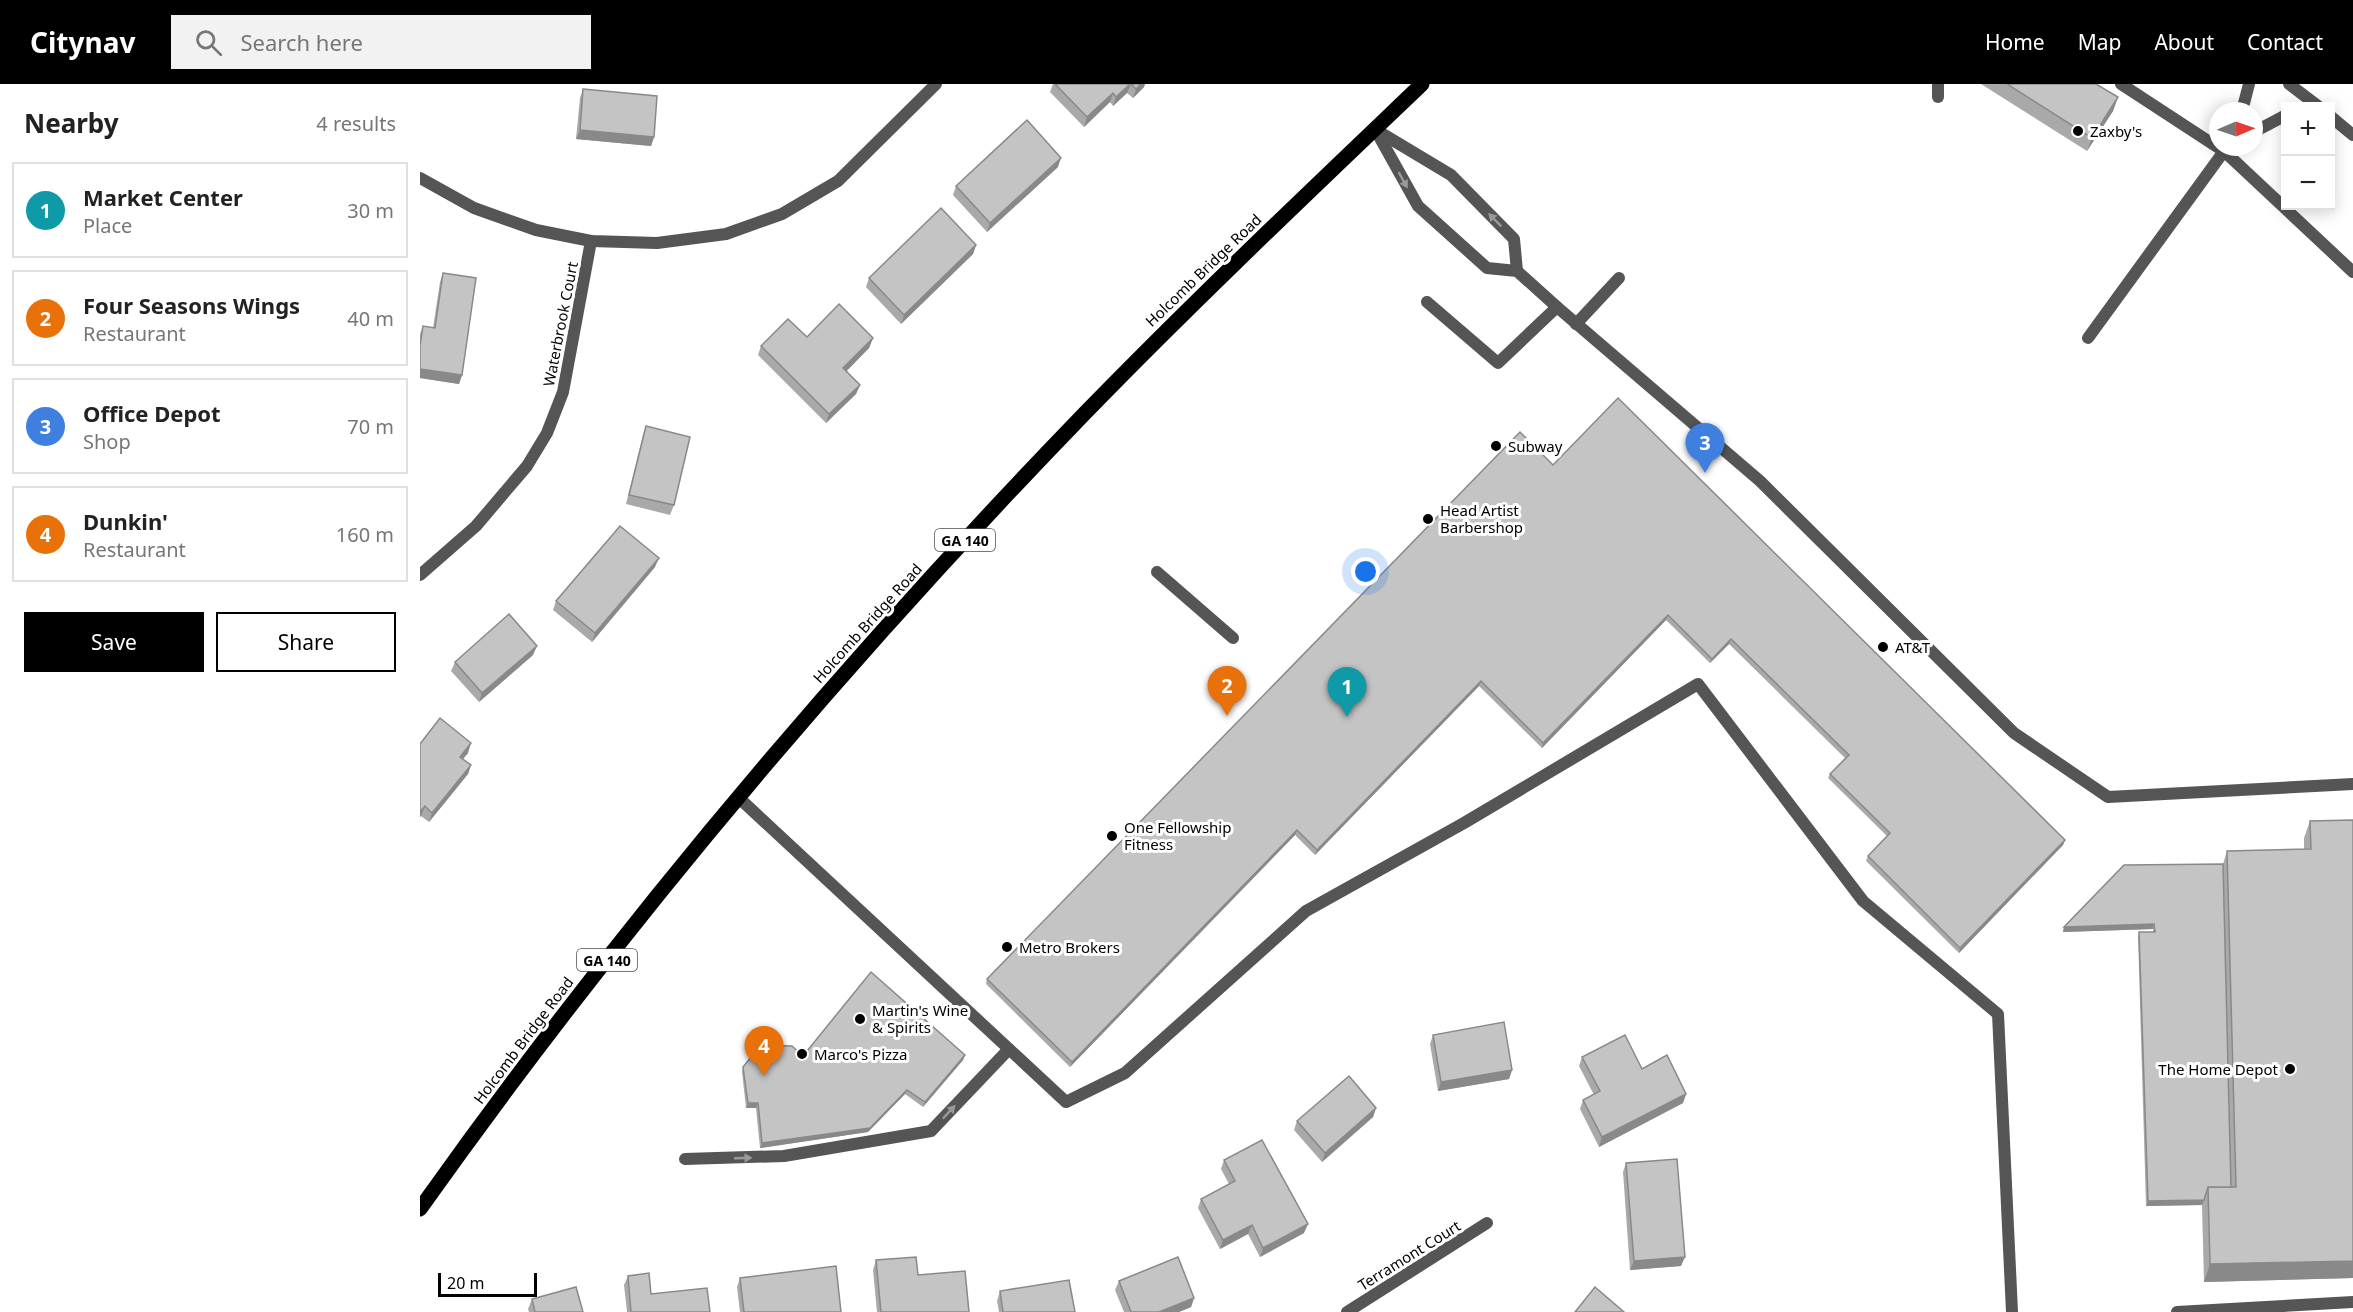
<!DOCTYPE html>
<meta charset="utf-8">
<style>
body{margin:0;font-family:"Noto Sans",sans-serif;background:#f2f2f2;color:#222}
.controls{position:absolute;right:18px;top:18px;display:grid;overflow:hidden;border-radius:0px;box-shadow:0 3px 15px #0003}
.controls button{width:54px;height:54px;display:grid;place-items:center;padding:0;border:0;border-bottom:2px solid #e0e0e0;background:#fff;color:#222;font:30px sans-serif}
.compass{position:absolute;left:1789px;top:18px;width:54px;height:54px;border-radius:50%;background:#fff;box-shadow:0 3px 15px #0003;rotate:88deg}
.scale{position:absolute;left:18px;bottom:15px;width:99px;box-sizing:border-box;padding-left:6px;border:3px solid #000;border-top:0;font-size:16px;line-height:21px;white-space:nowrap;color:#000;-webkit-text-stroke:4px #fff;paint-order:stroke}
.you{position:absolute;left:946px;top:488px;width:21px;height:21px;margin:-15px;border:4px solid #fff;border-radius:50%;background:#1a73e8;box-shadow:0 0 0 9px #1a73e833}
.badge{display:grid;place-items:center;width:39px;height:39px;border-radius:50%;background:#000;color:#fff;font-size:20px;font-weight:700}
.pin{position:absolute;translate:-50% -50px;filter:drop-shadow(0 2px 3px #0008)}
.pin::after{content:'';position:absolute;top:32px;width:21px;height:18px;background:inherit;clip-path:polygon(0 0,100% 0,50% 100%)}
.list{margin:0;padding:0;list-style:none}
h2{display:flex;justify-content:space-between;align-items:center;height:78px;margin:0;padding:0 24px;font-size:26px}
h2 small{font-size:20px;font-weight:400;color:#767676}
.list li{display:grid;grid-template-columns:39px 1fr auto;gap:18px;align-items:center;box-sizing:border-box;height:96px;margin:0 12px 12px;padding:0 12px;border:2px solid #e0e0e0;border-radius:0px}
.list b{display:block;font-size:22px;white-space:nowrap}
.list p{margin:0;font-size:20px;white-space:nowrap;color:#767676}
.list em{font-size:20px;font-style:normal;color:#767676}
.actions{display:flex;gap:12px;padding:18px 24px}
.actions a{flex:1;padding:14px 0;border:2px solid #000;border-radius:0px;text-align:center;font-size:21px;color:#000}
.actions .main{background:#000;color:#fff}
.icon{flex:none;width:33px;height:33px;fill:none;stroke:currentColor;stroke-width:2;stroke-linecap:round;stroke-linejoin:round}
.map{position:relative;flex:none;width:1933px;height:1228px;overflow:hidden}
header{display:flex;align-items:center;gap:36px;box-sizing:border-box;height:84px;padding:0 30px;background:#000;color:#fff}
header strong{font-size:28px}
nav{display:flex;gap:33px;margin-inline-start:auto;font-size:21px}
.search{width:420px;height:54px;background:#f2f2f2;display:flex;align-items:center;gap:15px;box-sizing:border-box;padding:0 21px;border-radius:0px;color:#767676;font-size:22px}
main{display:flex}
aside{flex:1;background:#fff}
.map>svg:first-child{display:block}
</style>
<header>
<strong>Citynav</strong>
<div class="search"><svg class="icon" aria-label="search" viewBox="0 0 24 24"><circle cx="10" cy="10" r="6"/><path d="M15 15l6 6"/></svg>Search here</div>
<nav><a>Home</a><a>Map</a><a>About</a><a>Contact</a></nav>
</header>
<main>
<aside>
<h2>Nearby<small>4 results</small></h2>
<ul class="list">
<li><span class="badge" style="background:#0f9aa8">1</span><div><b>Market Center</b><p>Place</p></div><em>30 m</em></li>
<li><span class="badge" style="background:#e8710a">2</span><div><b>Four Seasons Wings</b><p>Restaurant</p></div><em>40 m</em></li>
<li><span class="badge" style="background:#3f7fe0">3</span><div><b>Office Depot</b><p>Shop</p></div><em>70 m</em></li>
<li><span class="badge" style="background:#e8710a">4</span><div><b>Dunkin'</b><p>Restaurant</p></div><em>160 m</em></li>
</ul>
<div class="actions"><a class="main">Save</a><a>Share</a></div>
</aside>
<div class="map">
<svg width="1933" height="1228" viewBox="0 0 1933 1228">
<rect width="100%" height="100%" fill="#fff"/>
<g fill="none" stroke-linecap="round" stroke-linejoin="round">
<!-- lane -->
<g stroke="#555" stroke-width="12">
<path d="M1701,0l104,68 128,120"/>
<path d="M1518,13v-13"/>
<path d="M1822,27l7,-27"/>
<path d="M955,45l43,77 69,62 30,3 40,36"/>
<path d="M956,46l75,45 63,64 3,32"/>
<path d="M1834,48l32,-17"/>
<path d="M1007,218l71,61 59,-56 203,174 254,252 94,64 245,-13"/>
<path d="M1156,240l43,-46"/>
<path d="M1668,254l139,-191"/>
<path d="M737,488l76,66"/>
<path d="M319,714l327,304 59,-29 181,-162 158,-88 234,-139 165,217 135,113 14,298"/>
<path d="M265,1075l99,-3 147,-25 78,-82"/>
<path d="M1757,1228l176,-10"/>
</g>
<!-- street -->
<g stroke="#555" stroke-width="12">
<path d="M1869,0l29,22"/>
<path d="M1910,32l23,19"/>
<path d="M0,94l54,30 62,22 55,11 66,2 69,-9 56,-20 56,-33 98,-97"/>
<path d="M0,491l56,-49 51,-60 20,-33 16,-41 28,-151"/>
<path d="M927,1228l140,-89"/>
</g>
<!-- primary -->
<path stroke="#000" stroke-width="15" d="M0,1125c200,-282 425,-548 666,-797 109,-112 223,-220 336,-328"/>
</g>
<!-- wall -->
<g fill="#a9a9a9">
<path d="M633,0h92l-1,3 -11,11 -6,-5 -14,13 -3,-4 -26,25 -34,-35z"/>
<path d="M1561,0h115l22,13 -5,14 -26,40z"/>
<path d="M163,5l71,48 -3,9 -75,-7 4,-41z"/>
<path d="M638,83l-71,65 -34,-37 3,-9z"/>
<path d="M556,161l-3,9 -72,70 -35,-37 3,-9z"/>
<path d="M23,189l19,102 -3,9 -39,-6v-44l3,-8 10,2 7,-46z"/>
<path d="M387,253l66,1 -4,10 -23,23 14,14 -4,9 -30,29 -68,-68 3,-9z"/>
<path d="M226,342l28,79 -4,10 -44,-11 17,-69z"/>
<path d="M1133,381l512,375 -2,5 -104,108 -93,-92 2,-5 19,-20 -59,-58 2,-4 15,-16 -116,-114 -19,19 -44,-43 -124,128 -63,-62 -164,169 -20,-20 -225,232 -84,-83 1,-5z"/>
<path d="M235,483l-63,75 -39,-32 3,-9z"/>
<path d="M113,571l-54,47 -28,-31 4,-9z"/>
<path d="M0,660l48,9 -5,6 8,6 -3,9 -39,48 -8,-6 -1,1z"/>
<path d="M1933,736v458l-149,4 -2,-77 -56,1 -8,-270 1,-4h14v-3l-90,3 1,-5 159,-63 4,-13 77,-1v-12l6,-17z"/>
<path d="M1013,951l79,35 -3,9 -71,12 -8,-47z"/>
<path d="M545,971l-2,5 -40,47 -18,-13 -37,38 -108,16 -4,-40h-10l-4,-36 1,-5 60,-11z"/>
<path d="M1162,973l60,12 44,25 -3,9 -84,44 -19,-38 3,-9 11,-5 -15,-29z"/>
<path d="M956,1024l-3,9 -51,45 -28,-32 3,-9z"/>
<path d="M804,1076l80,73 -44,24 -12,-23 -28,15 -22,-41 3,-9 28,-15 -8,-15z"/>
<path d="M1206,1079l55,103 -51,4 -7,-98z"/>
<path d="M456,1176l42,15 51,37h-92l-4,-42z"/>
<path d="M208,1192l23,18 59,18h-83l-3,-27z"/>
<path d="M320,1194l101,34h-101l-3,-25z"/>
<path d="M699,1197l75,17 -3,9 -12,5h-55l-9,-22z"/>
<path d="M580,1207l75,21h-76l-2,-11z"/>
<path d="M112,1215l51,13h-54l-1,-3z"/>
</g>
<!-- shaded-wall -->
<g fill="#898989">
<path d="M711,0l-4,9 -14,13 3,-9z"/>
<path d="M721,0h4l-1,3 -11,11 3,-9z"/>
<path d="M693,9l-3,9 -26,25 3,-10z"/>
<path d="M1698,13l-5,14 -26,40 5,-13z"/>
<path d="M160,46l74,7 -3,9 -75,-7z"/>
<path d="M641,74l-3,9 -71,65 3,-9z"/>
<path d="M556,161l-3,9 -72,70 3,-9z"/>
<path d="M453,254l-4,10 -29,30 3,-10z"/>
<path d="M0,285l42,6 -3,9 -39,-6z"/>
<path d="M440,301l-4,9 -30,29 3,-9z"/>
<path d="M239,474l-4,9 -63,75 3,-9z"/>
<path d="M1248,531l-2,5 -124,128 1,-5z"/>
<path d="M1311,555l-2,5 -19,19 2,-4z"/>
<path d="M117,562l-4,9 -54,47 3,-9z"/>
<path d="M1061,597l-2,5 -164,169 2,-5z"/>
<path d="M51,659l-3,10 -11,13 3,-9z"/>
<path d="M51,681l-3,9 -39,48 3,-9z"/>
<path d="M5,722l-4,10 -1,1v-5z"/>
<path d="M877,746l-2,5 -225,232 2,-5z"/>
<path d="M1645,756l-2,5 -104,108 1,-5z"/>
<path d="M1734,840l-1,5 -90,3 1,-5z"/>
<path d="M545,971l-2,5 -40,47 2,-5z"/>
<path d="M1092,986l-3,9 -71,12 3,-9z"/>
<path d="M487,1006l-2,4 -37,38 -108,16 2,-5z"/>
<path d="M1266,1010l-3,9 -84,44 3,-10z"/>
<path d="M328,1019h10l-2,5h-10z"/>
<path d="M956,1024l-3,9 -51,45 3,-9z"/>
<path d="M1784,1116l-2,5 -56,1 2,-5z"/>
<path d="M888,1140l-4,9 -44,24 3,-9z"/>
<path d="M832,1141l-4,9 -28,15 3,-9z"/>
<path d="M1265,1173l-4,9 -51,4 4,-9z"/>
<path d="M1933,1177v17l-149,4 6,-18z"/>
<path d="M774,1214l-3,9 -12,5h-20z"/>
</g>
<!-- building -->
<g fill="#c4c4c4" stroke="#898989" stroke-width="1.5">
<path d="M635,0h75l-14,13 -3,-4 -26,24z"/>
<path d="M711,0h10l-5,5z"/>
<path d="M1587,0h89l22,13 -26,41z"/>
<path d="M163,5l74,7 -3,41 -74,-7z"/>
<path d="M607,36l34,38 -71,65 -34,-37z"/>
<path d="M521,124l35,37 -72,70 -35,-37z"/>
<path d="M23,189l33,5 -14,97 -42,-6v-23l3,-20 12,2z"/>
<path d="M419,220l34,34 -30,30 17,17 -31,29 -68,-68 27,-27 19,18z"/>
<path d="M1198,314l447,442 -105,108 -92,-92 22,-23 -60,-59 19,-19 -118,-116 -19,20 -44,-44 -125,128 -62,-62 -164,169 -20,-20 -225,232 -85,-83 533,-547 33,33z"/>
<path d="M226,342l44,11 -16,68 -45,-10z"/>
<path d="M200,442l39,32 -64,75 -39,-32z"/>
<path d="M89,530l28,32 -55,47 -27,-31z"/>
<path d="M20,634l31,25 -11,14 11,8 -39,48 -7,-7 -5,6v-68z"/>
<path d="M1933,736v441l-143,3 -2,-77h28l-9,-336 84,-2 -1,-28z"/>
<path d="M1803,780l8,323h-23l-4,13 -56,1 -9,-269h16l-1,-8 -90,3 60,-62z"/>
<path d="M451,888l94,83 -40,47 -18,-12 -37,38 -108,15 -4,-40h-10l-5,-36 18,-22 31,1 11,10z"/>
<path d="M1084,938l8,48 -71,12 -8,-47z"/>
<path d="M1205,951l17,34 25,-14 19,39 -84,43 -19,-37 17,-9 -18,-34z"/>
<path d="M929,992l27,32 -51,45 -28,-32z"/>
<path d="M842,1056l46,84 -45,24 -11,-23 -29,15 -22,-41 34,-18 -11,-21z"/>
<path d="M1257,1075l8,98 -51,4 -8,-98z"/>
<path d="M496,1173l2,18 47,-4 4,41h-88l-5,-52z"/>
<path d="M758,1173l16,41 -35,14h-28l-12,-31z"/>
<path d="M416,1182l5,46h-97l-4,-34z"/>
<path d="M229,1189l2,21 56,-6 3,24h-79l-3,-36z"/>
<path d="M649,1196l6,32h-72l-3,-21z"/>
<path d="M156,1203l7,25h-48l-3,-13z"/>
<path d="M1175,1203l29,25h-49z"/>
</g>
<!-- one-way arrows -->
<defs><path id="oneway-solid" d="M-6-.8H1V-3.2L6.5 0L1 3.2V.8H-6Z" transform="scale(1.5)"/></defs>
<g fill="#999">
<use href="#oneway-solid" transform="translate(983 96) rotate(61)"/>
<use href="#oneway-solid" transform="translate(1075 136) rotate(-135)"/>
<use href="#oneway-solid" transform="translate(529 1028) rotate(-47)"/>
<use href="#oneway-solid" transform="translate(323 1074) rotate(-2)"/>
</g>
<!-- markers -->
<g fill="#000" stroke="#fff" stroke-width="2">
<circle cx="1658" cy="47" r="6"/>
<circle cx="1076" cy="362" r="6"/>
<circle cx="1008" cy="435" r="6"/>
<circle cx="1463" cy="563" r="6"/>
<circle cx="692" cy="752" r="6"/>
<circle cx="587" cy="863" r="6"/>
<circle cx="440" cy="935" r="6"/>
<circle cx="382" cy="970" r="6"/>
<circle cx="1870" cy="985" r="6"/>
</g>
<g text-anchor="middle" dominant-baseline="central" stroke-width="6" stroke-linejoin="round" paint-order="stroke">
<!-- shield labels -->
<g fill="#fff" stroke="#4c4c4c" stroke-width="1.5">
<rect x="515" y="445" width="60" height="22" rx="4.5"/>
<rect x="157" y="865" width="60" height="22" rx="4.5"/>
</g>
<g font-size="14" font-weight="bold" fill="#000">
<text x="545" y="456">GA 140</text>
<text x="187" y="876">GA 140</text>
</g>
<!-- poi labels -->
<g font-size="15" fill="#000" stroke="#fff" text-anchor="start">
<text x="1670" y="47">Zaxby's</text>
<text x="1088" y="362">Subway</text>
<text x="1020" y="426">Head Artist<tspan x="1020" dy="17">Barbershop</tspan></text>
<text x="1475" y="563">AT&amp;T</text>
<text x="704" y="743">One Fellowship<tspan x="704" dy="17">Fitness</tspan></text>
<text x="599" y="863">Metro Brokers</text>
<text x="452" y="926">Martin's Wine<tspan x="452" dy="17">&amp; Spirits</tspan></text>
<text x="394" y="970">Marco's Pizza</text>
<text x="1858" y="985" text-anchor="end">The Home Depot</text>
</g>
<!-- street labels -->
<g font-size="15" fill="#000" stroke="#fff">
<text transform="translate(783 186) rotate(-44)">Holcomb Bridge Road</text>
<text transform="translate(140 240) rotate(-79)">Waterbrook Court</text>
<text transform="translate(447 539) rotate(-48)">Holcomb Bridge Road</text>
<text transform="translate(103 956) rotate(-53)">Holcomb Bridge Road</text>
<text transform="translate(989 1171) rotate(-32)">Terramont Court</text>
</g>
</g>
</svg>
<div class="controls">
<button>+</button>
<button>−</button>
</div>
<svg class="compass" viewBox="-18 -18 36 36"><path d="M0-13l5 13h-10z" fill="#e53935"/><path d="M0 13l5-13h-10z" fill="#767676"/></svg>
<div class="scale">20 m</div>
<div class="you"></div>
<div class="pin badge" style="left:927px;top:633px;background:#0f9aa8">1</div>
<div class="pin badge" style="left:807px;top:632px;background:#e8710a">2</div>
<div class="pin badge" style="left:1285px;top:389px;background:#3f7fe0">3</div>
<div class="pin badge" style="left:344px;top:992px;background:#e8710a">4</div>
</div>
</main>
